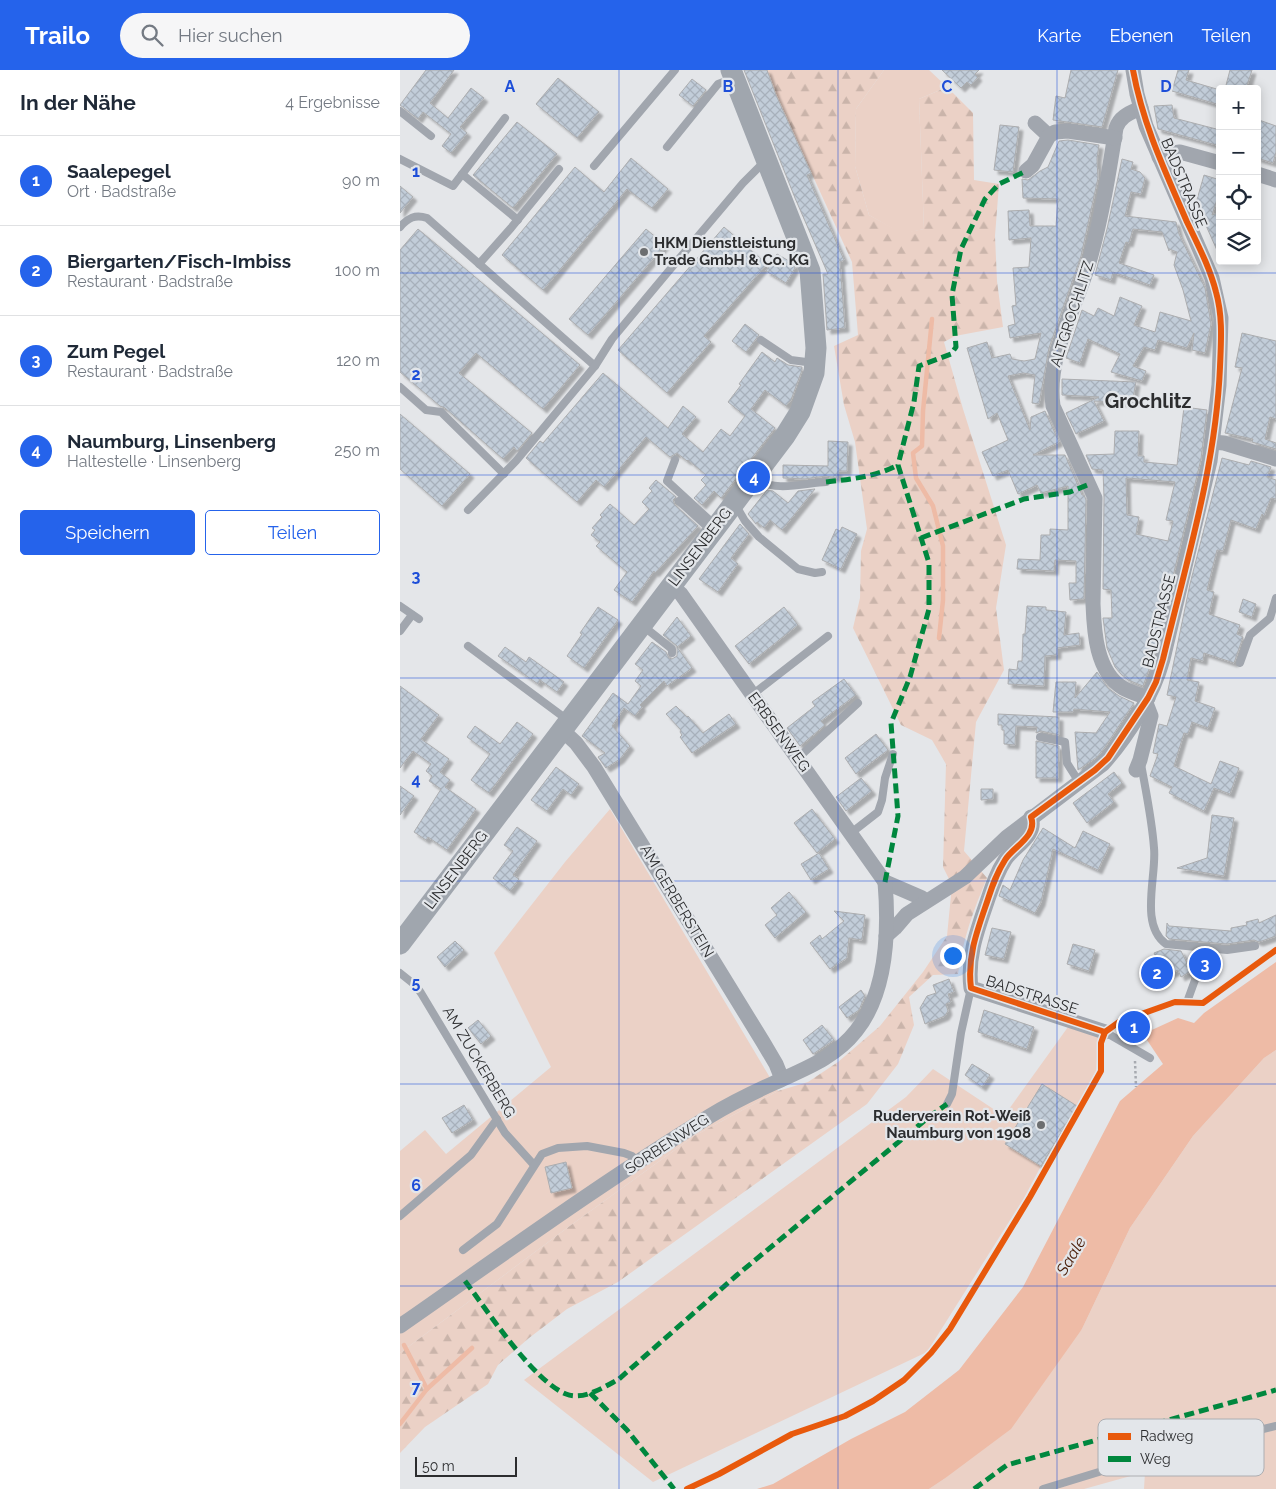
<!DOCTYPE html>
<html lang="de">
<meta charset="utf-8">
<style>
body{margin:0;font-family:Raleway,sans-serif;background:#f6f6f7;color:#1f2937}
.controls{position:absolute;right:15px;top:15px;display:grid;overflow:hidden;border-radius:5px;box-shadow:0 2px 12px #0003}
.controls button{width:45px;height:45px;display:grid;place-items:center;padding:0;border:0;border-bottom:1px solid #e0e1e3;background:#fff;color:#1f2937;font:25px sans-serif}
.scale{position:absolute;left:15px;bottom:12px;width:102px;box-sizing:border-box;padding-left:5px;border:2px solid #2c2d2f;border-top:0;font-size:14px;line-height:18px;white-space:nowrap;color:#2c2d2f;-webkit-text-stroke:4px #e3e6ea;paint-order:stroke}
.you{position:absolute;left:552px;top:885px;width:18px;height:18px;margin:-12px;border:4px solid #fff;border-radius:50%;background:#1a73e8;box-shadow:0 0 0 8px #1a73e833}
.badge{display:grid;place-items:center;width:32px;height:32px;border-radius:50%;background:#2563eb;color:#fff;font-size:16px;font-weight:700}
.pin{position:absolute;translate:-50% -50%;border:2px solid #fff;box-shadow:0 1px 5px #0006}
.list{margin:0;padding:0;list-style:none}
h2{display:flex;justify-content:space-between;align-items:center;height:65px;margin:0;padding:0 20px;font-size:21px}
h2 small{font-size:16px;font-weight:400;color:#747a83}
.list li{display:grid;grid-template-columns:32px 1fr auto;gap:15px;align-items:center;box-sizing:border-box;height:90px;padding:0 20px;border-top:1px solid #e0e1e3}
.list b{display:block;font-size:19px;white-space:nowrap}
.list p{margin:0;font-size:16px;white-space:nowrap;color:#747a83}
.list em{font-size:16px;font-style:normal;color:#747a83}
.actions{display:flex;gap:10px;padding:15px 20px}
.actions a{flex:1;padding:11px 0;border:1px solid #2563eb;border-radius:5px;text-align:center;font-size:18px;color:#2563eb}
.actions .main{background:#2563eb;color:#fff}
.icon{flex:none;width:28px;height:28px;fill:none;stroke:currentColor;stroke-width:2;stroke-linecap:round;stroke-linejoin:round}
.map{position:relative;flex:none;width:876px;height:1419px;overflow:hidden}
header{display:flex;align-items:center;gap:30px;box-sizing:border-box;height:70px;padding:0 25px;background:#2563eb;color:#fff}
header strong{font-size:24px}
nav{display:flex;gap:28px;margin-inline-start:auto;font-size:18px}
.search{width:350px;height:45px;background:#f6f6f7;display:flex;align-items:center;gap:12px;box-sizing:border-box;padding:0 18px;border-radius:28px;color:#747a83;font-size:19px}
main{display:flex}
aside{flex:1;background:#fff}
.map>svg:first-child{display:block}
</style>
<header>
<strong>Trailo</strong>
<div class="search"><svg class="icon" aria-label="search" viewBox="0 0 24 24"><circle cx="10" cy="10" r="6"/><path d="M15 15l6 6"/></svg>Hier suchen</div>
<nav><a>Karte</a><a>Ebenen</a><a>Teilen</a></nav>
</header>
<main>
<aside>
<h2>In der Nähe<small>4 Ergebnisse</small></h2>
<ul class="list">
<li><span class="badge">1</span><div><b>Saalepegel</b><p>Ort · Badstraße</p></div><em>90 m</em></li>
<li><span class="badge">2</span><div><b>Biergarten/Fisch-Imbiss</b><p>Restaurant · Badstraße</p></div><em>100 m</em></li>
<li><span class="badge">3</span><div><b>Zum Pegel</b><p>Restaurant · Badstraße</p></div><em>120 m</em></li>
<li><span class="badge">4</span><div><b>Naumburg, Linsenberg</b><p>Haltestelle · Linsenberg</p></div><em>250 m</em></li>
</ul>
<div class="actions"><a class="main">Speichern</a><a>Teilen</a></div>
</aside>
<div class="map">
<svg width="876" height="1419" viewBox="0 0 876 1419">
<defs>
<pattern id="forest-firs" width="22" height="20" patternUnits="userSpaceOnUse" patternTransform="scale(1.25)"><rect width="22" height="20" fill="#ebd1c6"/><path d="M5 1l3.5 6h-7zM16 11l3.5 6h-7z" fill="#cab4aa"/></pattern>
<pattern id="building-cross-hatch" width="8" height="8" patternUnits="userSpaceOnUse" patternTransform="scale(1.25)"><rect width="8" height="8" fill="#c2cdd9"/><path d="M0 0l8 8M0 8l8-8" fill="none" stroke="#a7b0bb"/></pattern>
<filter id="shadow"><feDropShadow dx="4" dy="4" stdDeviation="1" flood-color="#0004"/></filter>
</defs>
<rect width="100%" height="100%" fill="#e4e6e9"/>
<!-- green -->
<g fill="#ebd1c6">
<path d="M484,0h45l18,17 -28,12 5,130 -22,5 -33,-19 -14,-49 1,-57z"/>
<path d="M210,739l168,282 -84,45 -127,92 -167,125v-202l25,-21 21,24 105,-87 -57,-114 71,-91z"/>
<path d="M668,957l31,9 -3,35 -19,35 -35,-21 -37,59 36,22 -17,32 -97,154 -274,130 -129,-102 382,-283 27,-28 71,47z"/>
<path d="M876,980v439h-132l1,-17 -61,17h-155l15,-10 138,-150 48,-101 63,-92 71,-78z"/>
</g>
<!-- forest -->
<path fill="url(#forest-firs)" d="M367,0h117l-28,39 -1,57 14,49 33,18 22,-4 -5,-130 28,-12 26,26 1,67 25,4 -4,52 2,45 6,46 -48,9 -11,6 19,67 43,136 -10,63 8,62 -28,52 -12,129 23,27c-14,33 -24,61 -29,96l-25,1 -24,22 5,28 -16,39 -31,40 -249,178 -51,27 -38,29 -31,27 -10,19 -63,43 -25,26v-100l167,-125 127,-92 84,-45 30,-9 30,-20 42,-36 43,-54 24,-36 5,-51 -9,-18 3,-103 -14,-24 -31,-15 -48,-97 7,-30 1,-47 6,-22 -12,-87 -11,-37 -10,-59 24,-11 -6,-73 -76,-167z"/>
<!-- water -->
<path fill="#eebba6" d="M876,892v88l-12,8 -71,78 -63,92 -48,101 -71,100 -67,50 -15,10h-172l16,-5 78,-45 54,-27 54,-42 64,-83 97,-186 43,-37 -20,-30 35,-16 16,5 10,-10z"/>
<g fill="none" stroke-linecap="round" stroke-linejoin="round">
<!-- stream -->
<g stroke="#eebba6" stroke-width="4.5">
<path d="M532,249l-9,92 -1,35 -9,7 3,25 17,28 10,40v54l-4,38"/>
<path d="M4,1275l23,44"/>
<path d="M0,1354l27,-35 45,-41"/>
</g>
</g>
<!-- building -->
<g fill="url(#building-cross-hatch)" stroke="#acadaf" fill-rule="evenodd" filter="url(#shadow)">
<path d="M26,0h28l-24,33 18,15 23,-30 13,10 -24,29 7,6 -16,20 -9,-7 9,-12 -28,-22 -5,7 -18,-14z"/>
<path d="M344,0h23l9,25 35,78 -4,2 37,85 -4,2 5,66 -18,2 -4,-56h5l-33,-76z"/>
<path d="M542,0h37l-4,4 3,3 -7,8 -4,-3 -6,6z"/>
<path d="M671,0h47l-16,57 -49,-7 3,-24 9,2z"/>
<path d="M778,0h11l-3,10 34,10v15l-48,-14z"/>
<path d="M830,0h22l-6,19h-21z"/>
<path d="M158,8l41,34 -22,26 -41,-34z"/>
<path d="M292,9l14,11 -13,16 -14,-11z"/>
<path d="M772,35l2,13 46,12v16l-62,-17 -4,-23z"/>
<path d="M859,50l17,6v26l-3,11 -16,-5v-32z"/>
<path d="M117,52l40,32 -44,54 -40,-33z"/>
<path d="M600,55l19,2 -6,45 -19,-2z"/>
<path d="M668,70l31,5 -2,14 1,19 -17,78 -32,92 -10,56 -7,-1 3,-28 -12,-2 -15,3 22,54 1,-13 14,-6 14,31 -26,13h32l17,40h2l2,5 -2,99 -14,1 -1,-17h7v-22l-21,-1 -1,11 -37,-2 1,-10 22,1 1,-25h9v-6l18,1v-44l-27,7 -4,-8 -19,9 -10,-24 -15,6 -11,-24 26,-12 -11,-27 -9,6 -21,-71 20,-6 5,16 18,-4 2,5 12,2 11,-2 6,-26 -31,5 -2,-12 7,-2 -3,-18 4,-1 -3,-37 16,-1 2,-29 -22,2 -1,-29 21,-1 1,16h26l2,-27 -35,-1 -1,-19 6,1 12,-9 8,-4 11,-26z"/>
<path d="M231,88l37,31 -16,19 -25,-19 -84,101 -41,-35 73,-88 29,25z"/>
<path d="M722,89l11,3 -2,7 9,3 5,6 -4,16 -10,-2 -6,24 51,6 3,12 26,54 6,36 -6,29 -13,-3 2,-17 -7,15 -29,-8 -3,10 -11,-3 -11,19 13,5 -4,10 -31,-9 9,-18 -32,-15 -8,24 -14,-5 16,-48 12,6 4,-8 16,8 6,-19 22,9 -8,19 21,7 5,-20 31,9 -8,-31 -9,-25 3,-13 -8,-3v2l-7,-19 -29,-3 -4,14 -3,-1 -7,21 35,12 -4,10 -37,-13 -2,8 -16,-5 12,-46z"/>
<path d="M804,105l16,5v10l-8,25 8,-3v45l-24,-54z"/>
<path d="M0,116l13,11 -13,16z"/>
<path d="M324,157l43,37 -63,72 7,6 -44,51 -49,-43z"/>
<path d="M18,159l162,136 -37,44 -67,-56 -17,20 73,60 -15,18 -3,-4 -11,12 -58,-51 -5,-2 -40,-34v-122z"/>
<path d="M246,159l19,16 -77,90 -19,-16z"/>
<path d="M377,184l17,10 1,4 -9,15 -20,-12z"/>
<path d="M345,254l14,11 -13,17 -14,-11z"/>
<path d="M842,263l34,8v78l-6,-2 -5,22 11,4v6l-24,-7 1,-3 -28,-6 17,-65 -7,-1z"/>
<path d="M362,282l13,10 2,-4 11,7 14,2v3l-11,30 -5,6 -21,-16 -14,19 24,19 -54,70 -7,-7 -12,14 -8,-7 12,-13 -5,-5 5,-5 -18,-15 -1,1 -10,-8 -7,4 -24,-20 -42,50 -8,-7 -19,22 -51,-44 14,-17 3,2 60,-70 65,55 15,-22 13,11 -14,17 21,18 18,-23 9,7 15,-20 -17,-14 13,-17 -2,-1z"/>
<path d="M662,309l74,3 -4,21 -38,-2 10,20 -28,13 -10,-21 33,-16 -37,-2z"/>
<path d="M784,337l23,3 -6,49 -47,197 -11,30 -15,-6 -7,-6 -6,-7 -8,-19 -4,-30h9l-1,-28 -8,-1 1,-91 -1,-28 -11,-1 -6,-14 28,-1 1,-23h24l-1,25h6v6l33,3zM726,408l49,4 -9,38 7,1 -5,20 -32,-7 3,-17 -12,-2z"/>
<path d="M0,344l70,60 -28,32 -42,-37z"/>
<path d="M428,371l20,1 -1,29h-9l-1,7 -11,-2 -21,3 -22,-1v-13l45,1z"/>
<path d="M822,388l27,7 2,-4 20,6 -4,10 9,3v19l-5,-1 -7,18 -2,-2 -6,15 -25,-9 -8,31 -6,-1 -10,40 7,2 -5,22 31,11 -3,9 6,3 -9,26 -30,-10 -1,8 -12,-3 -4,22 12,2 -4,19 20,7 -7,20 -16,-6 -4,12 -4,-1 -10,33 37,18 9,-23 19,7 -9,26 -16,-6 -10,23 -35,-18 3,-6 -22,-11 8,-22 -5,-1 6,-29 8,2 9,-29 -9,-2 23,-111z"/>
<path d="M256,410l20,17 -3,3 2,5 23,21 -43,47 -1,-2 -22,31 -18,-12 13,-18 -31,-26 4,-4 -9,-7 4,-5 -3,-2 10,-11 -2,-2 10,-11 24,21 15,-16 -7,-7 10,-11 -3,-3z"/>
<path d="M415,419l-33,41 -12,-10 -6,8 -7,-6 -1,2 -8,-10 19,-24 6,1 15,12 10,-12z"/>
<path d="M340,454l9,10 -18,24 7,6 -20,28 -19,-13z"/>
<path d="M442,457l15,7 -16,35 -19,-9 14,-31 4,2z"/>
<path d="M843,529l13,5 -4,13 -13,-5z"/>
<path d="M627,536l19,1v3l20,2 -2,23 15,-2 1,12 -23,3v7l-12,1 -1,30 -36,-2 1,-15 8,1 1,-9h4l1,-27h2z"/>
<path d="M198,537l20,13 -34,48 -17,-12 15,-22 -2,-1z"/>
<path d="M384,537l14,18 -49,39 -14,-18z"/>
<path d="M277,547l14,19 -14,11 15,21 -25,18 -3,-5 -24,24 2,2 -7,9 -11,-8 -12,18 18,20 -10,13 -14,9 -8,-11 7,-4 -23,-17 31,-43 15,11 13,-18 -6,-5 8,-11 -8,-6 17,-22 14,10 3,6 3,1 5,-3v-10l-14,-11z"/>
<path d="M105,577l21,15 3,-5 35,25 -7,10 -17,-12 -2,4 -40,-28z"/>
<path d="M697,602l11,16 11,8 15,7 -29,44 -8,10 -19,13 -3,-38 21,1 14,-21 -36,-3 -1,3h-20l3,-30h20l-1,16z"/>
<path d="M444,609l12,16 -35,26 4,4 -25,21 -13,-18 28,-22 -3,-4z"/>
<path d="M0,616l39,29 -18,24 28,20 -9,13 10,8 -5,7 31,22 -29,41 -19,-13 -2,3 -12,-8 27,-43 -12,-8 3,-5 -6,-5 5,-7 -18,-13 -13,17z"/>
<path d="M276,636l11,11 1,-1 15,17 26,-19 7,10 -44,29 -12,-16 2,-2 -2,-3 1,-2 -15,-16z"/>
<path d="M598,644l61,3v18l-18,-4 -5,2 1,-6 -21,-1 -1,19 -11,-1v-14h-2v-5h-4z"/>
<path d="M117,652l16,12 -44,59 -18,-13 19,-26 -23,-17 8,-11 25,18z"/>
<path d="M476,664l12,16 -32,24 -11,-16z"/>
<path d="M636,671l23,5 -1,32h-22z"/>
<path d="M156,697l23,17 -8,11 -8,-6 -16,22 -16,-11z"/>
<path d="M714,702l8,11 -14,11 6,8 -27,21 -14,-20z"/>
<path d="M461,708l11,13 -26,20 -10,-14z"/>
<path d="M0,716l14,10 -14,19z"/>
<path d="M581,719h12v10l-12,1z"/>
<path d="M412,739l23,30 -18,14 -23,-30z"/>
<path d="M812,745l22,3 -10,58 -47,-8 30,-10z"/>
<path d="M117,757l20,14 -24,34 6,4 -9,12 -17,-13 20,-27 -9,-6z"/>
<path d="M643,758l32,20 8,-17 27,13 -12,26 -45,-21 -12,53 -6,11 -36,-17 4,-11 7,5 13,-30z"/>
<path d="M419,783l10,16 -18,11 -10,-16z"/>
<path d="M389,822l17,20 -31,26 -10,-13 12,-10 -6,-7z"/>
<path d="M434,841l31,4 -3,25 -13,-2 -2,20 -17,11 -20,-26 10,-8 2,4 22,-18z"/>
<path d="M876,845v21l-17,6 -5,-2 -27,4 -58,-5 -3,-3 1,-13 2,3 62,5v-3l16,-3 -1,-3 12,-3 1,4z"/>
<path d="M592,858l19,4 -7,27 -19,-4z"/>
<path d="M55,871l9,9 -19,17 -8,-10z"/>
<path d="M673,874l22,6 -6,21 -22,-7z"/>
<path d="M764,879l17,2 9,18v3l-9,5 -3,-7 -12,6 -12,-23z"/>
<path d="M549,909l5,13 -6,2 3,8 -5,2 2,7 -3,5 -20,8 -5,-16 7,-12 9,-3 -3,-8z"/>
<path d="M461,920l4,6 -6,14 -12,8 -8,-11z"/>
<path d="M584,940l50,17 -7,22 -49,-17z"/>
<path d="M78,950l13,16 -10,8 -13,-16z"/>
<path d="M422,955l12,15 -21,14 -10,-14z"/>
<path d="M572,994l18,11 -8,12 -17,-12z"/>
<path d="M642,1014l35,22 -36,60 -36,-22z"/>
<path d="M64,1035l9,15 -21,13 -10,-15z"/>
<path d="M166,1092l6,26 -21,5 -6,-26z"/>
</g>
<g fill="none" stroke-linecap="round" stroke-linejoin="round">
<!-- path -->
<path stroke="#a7aab0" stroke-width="2.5" stroke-dasharray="2.5 2.5" stroke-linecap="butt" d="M735,991l1,26"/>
<!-- service -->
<g stroke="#a1a6ae" stroke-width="8">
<path d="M0,41l31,25"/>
<path d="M267,77l51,-63 16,-6"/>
<path d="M0,89l53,27 52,-68"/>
<path d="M194,96l81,-96"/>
<path d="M62,104l56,46"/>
<path d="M0,157c8,-9 15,-13 27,-9l168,148"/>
<path d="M79,194l32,-36 48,-59"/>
<path d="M361,270l30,20 23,3"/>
<path d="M0,317l26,23 15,2 63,62"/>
<path d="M275,390l-8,21 49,45"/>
<path d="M356,408c17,15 49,5 70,4"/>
<path d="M279,431l33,30"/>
<path d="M335,434l10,17 14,16 39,32 17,4 7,-1"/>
<path d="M68,440l48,-49 79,-95 17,-27 71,-85 60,-71 21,-21"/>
<path d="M0,536l19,13"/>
<path d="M243,556l29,23v4"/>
<path d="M0,561l12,-16"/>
<path d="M68,576l101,75"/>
<path d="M840,593l10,-28 20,-17 6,-20"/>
<path d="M352,625l76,-59"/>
<path d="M640,667l25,5 2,21 12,19"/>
<path d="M398,688l60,-55"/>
<path d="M741,694c5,28 11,56 13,84 3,27 -15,77 12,96l61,6 28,-4"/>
<path d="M451,763l27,-21 4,-12 3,-22 8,-24"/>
<path d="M0,903l15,12 6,8 84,140 29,32"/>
<path d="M787,932l8,-22 3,-33"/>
<path d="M750,988l-45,-26 14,-10 56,-20"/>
<path d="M547,1034l5,-10 9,-61 10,-45"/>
<path d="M0,1146l71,-61 26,-36"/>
<path d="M63,1180l34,-26 45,-70 16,-6 29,-2 37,7 8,3 7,6"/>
<path d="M643,1419l105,-32 128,-31"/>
</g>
<!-- minor -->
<g stroke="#a1a6ae" stroke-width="15">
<path d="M741,38c-11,5 -21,8 -25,20 -7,44 -14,88 -26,131 -13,48 -44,96 -37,147l42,92 -2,106c1,27 3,68 30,84 7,4 17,7 25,10"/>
<path d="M635,53l14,13"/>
<path d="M759,87l14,-4 7,-1 40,11"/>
<path d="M626,101l7,-6 16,-29 6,-4 13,-1 47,7"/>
<path d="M857,104l19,6"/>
<path d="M812,372l12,1 52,16"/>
<path d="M271,515l10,9 204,288 37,16 2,4"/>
<path d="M162,660l14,13 18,24 169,275 13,22 6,15"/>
<path d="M736,700l4,-10 11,-44 -5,-13"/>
<path d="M631,747c7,19 -18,30 -26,43 -9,14 -13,27 -18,42 -10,29 -20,55 -16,86l134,44"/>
<path d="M486,866l9,-8 12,-14 58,-37 42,-40 96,-73c25,-28 50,-68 60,-105l47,-198 9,-76 2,-67 -9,-40 -66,-152 -9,-32 -4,-24"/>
<path d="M0,1256c102,-71 204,-145 310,-210 21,-13 42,-23 64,-33 30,-14 61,-25 82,-52 32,-40 33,-101 29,-149"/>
</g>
<!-- secondary -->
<path stroke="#a0a6ae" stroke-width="21" d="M0,874l385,-508 15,-24 14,-39 2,-25 -6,-77 -79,-201"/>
<!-- quiet -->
<g stroke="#00873e" stroke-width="5" stroke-dasharray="10 5" stroke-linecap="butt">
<path d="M426,412c25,-3 49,-5 72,-17"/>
<path d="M521,468l103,-39 46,-7 20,-8"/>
<path d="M485,812l13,-66 -7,-93 19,-46 19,-68v-46l-31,-98 16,-63 5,-36 32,-12 5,-7 -4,-52 9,-46 24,-50 14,-15 27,-13"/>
<path d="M65,1211c22,29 68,100 101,113 17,7 38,-7 53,-15l118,-104 192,-158 18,-13"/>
<path d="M190,1323l37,37 47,59"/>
<path d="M574,1419l33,-24 269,-75"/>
</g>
<!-- cycleway casing -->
<g stroke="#e3e6ea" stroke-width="9">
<g id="cycleway">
<path d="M705,962l-134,-44c-4,-31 6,-57 16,-86 5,-15 9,-28 18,-42 8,-13 33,-24 26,-43l64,-47 13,-12 40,-60 8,-16 7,-23c23,-96 53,-193 57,-292 1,-25 3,-50 -4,-75 -6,-24 -18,-47 -29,-70 -22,-51 -44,-97 -54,-152"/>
<path d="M287,1419l32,-15 73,-40 53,-18 28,-15 31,-21 27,-27 19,-24 80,-132 71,-126v-28l4,-11 14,-10 56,-20 28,1 73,-53"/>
</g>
</g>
<!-- cycleway -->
<use href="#cycleway" stroke="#e8590c" stroke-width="6"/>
</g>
<!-- grid -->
<path fill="none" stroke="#1d4ed8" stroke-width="1" stroke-opacity="0.55" d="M219,0v1419M438,0v1419M657,0v1419M0,203h876M0,405h876M0,608h876M0,811h876M0,1014h876M0,1216h876"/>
<!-- markers -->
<g fill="#6c6e70" stroke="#e3e6ea" stroke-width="2">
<circle cx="244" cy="182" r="5"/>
<circle cx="641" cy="1055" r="5"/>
</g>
<g text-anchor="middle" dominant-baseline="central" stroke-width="4.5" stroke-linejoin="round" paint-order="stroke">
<!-- street labels -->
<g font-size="15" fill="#2c2d2f" stroke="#e3e6ea">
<text transform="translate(784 113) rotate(67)">BADSTRASSE</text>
<text transform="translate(672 244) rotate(-72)">ALTGROCHLITZ</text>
<text transform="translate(300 477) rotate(-53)">LINSENBERG</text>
<text transform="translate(759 551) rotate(-76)">BADSTRASSE</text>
<text transform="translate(379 662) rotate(54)">ERBSENWEG</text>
<text transform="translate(56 800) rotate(-53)">LINSENBERG</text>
<text transform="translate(277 831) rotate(59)">AM GERBERSTEIN</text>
<text transform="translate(632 925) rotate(18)">BADSTRASSE</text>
<text transform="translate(79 992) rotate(59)">AM ZUCKERBERG</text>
<text transform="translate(267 1074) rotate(-33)">SORBENWEG</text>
</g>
<!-- poi labels -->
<g font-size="15" font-weight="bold" fill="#2c2d2f" stroke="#e3e6ea" text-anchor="start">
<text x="254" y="173">HKM Dienstleistung<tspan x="254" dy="17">Trade GmbH &amp; Co. KG</tspan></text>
<text x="631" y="1046" text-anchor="end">Ruderverein Rot-Weiß<tspan x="631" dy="17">Naumburg von 1908</tspan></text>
</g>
<!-- water labels -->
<g font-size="16" font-style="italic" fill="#481a04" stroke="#e3e6ea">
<text transform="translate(671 1186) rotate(-59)">Saale</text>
</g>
<!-- district labels -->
<g font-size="20" font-weight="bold" fill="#2c2d2f" stroke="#e3e6ea">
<text x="748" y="331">Grochlitz</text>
</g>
</g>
<!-- legend -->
<rect x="698" y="1349" width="166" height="57" rx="8" fill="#e3e6ea" stroke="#acaeb2" stroke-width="1"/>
<rect x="708" y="1363" width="23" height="7" fill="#e8590c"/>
<rect x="708" y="1386" width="23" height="6" fill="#00873e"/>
<g font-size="14" fill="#2c2d2f">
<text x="740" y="1371">Radweg</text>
<text x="740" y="1394">Weg</text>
</g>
<g font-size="16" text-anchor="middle" font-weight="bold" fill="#1d4ed8" stroke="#e3e6ea" stroke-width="4.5" stroke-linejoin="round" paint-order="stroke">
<text x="110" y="22">A</text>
<text x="328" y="22">B</text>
<text x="547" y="22">C</text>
<text x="766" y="22">D</text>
<text x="16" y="107">1</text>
<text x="16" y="310">2</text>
<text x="16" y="512">3</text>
<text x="16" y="715">4</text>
<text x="16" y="918">5</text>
<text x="16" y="1121">6</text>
<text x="16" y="1323">7</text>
</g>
</svg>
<div class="controls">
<button>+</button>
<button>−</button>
<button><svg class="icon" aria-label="locate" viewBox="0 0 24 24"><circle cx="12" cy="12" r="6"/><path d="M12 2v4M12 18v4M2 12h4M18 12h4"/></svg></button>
<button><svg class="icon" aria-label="layers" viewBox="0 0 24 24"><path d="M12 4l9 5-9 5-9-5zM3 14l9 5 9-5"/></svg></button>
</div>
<div class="scale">50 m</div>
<div class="you"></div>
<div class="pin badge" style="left:734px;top:957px">1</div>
<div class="pin badge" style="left:757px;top:903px">2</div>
<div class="pin badge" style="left:805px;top:894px">3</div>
<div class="pin badge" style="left:354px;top:407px">4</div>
</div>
</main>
